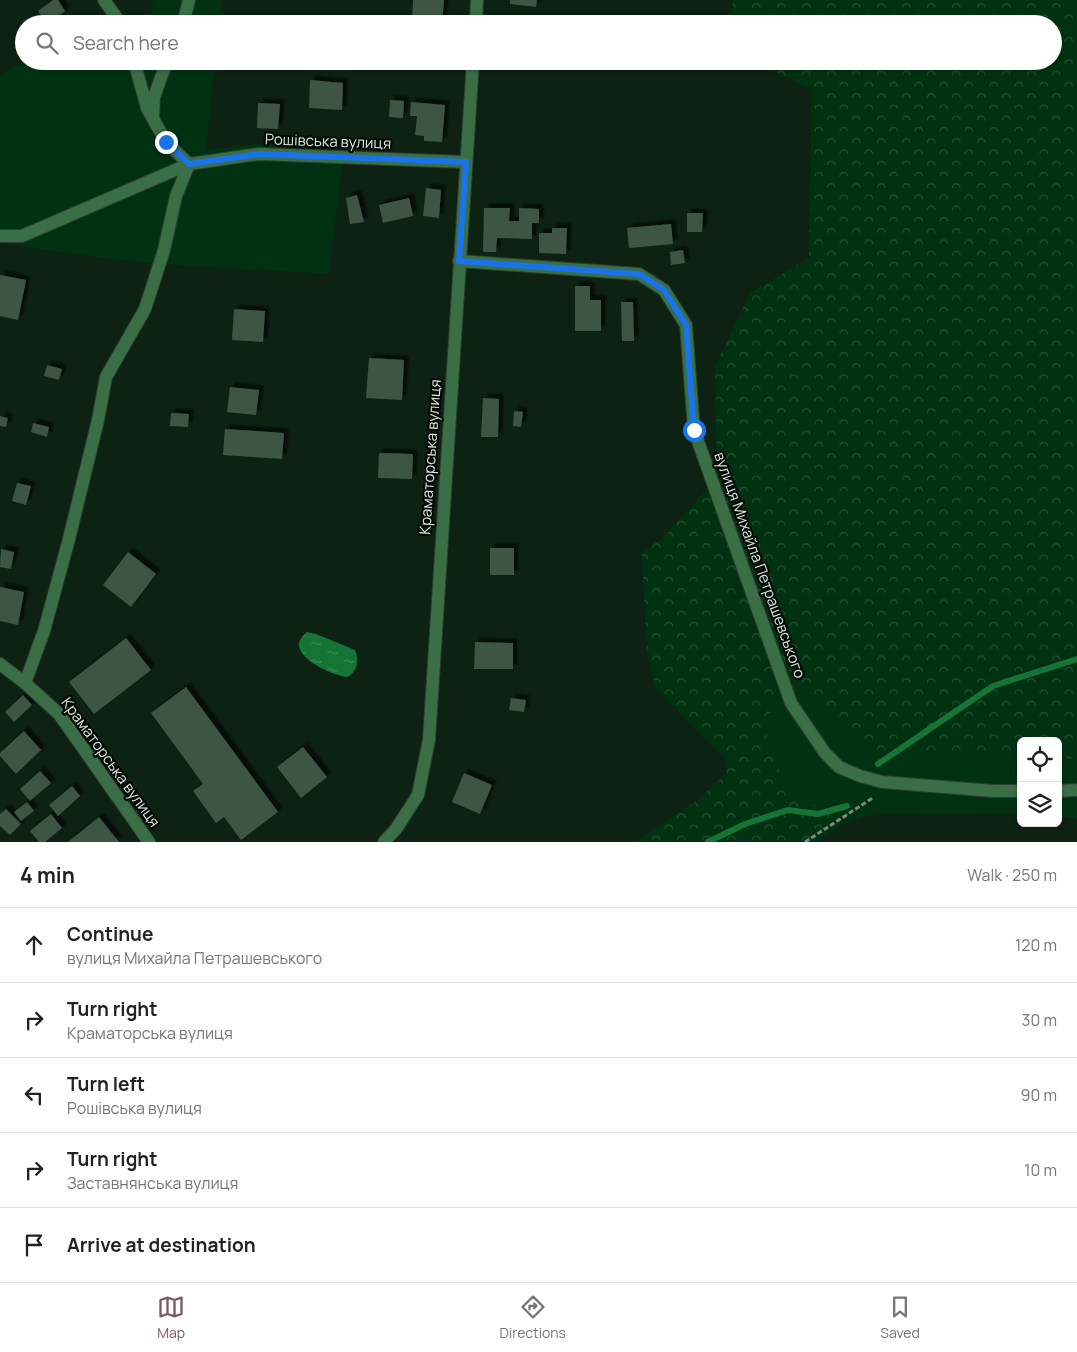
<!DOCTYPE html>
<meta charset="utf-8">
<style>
body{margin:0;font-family:Manrope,sans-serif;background:#f2f2f2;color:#222}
.controls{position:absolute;right:15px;bottom:15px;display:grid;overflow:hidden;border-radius:8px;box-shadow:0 1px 4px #0004}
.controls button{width:45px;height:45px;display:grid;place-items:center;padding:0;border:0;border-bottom:1px solid #e0e0e0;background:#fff;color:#222;font:25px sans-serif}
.stop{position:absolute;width:15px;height:15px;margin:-11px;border:4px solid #1a73e8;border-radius:50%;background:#fff}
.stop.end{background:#1a73e8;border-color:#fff;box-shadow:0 1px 5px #0008}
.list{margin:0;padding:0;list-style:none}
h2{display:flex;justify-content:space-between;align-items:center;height:65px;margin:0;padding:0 20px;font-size:21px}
h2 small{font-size:16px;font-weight:400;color:#767676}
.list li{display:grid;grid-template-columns:32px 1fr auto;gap:15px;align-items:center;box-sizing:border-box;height:75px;padding:0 20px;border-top:1px solid #e0e0e0}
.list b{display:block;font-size:19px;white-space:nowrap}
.list p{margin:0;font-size:16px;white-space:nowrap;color:#767676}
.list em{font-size:16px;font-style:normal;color:#767676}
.icon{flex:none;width:28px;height:28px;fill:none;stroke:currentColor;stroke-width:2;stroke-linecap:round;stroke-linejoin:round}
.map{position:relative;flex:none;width:1077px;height:842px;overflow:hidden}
.search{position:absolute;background:#fff;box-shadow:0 1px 4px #0004;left:15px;right:15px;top:15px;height:55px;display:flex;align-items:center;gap:12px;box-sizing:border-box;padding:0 18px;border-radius:28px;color:#767676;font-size:19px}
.sheet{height:440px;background:#fff}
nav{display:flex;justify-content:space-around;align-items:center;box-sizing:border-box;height:70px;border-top:1px solid #e0e0e0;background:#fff;font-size:14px;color:#767676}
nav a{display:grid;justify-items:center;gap:2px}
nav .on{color:#7f5864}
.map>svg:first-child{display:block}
</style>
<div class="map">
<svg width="1077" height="842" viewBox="0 0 1077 842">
<defs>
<pattern id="forest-crowns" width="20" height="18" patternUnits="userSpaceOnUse" patternTransform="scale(1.25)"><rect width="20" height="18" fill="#003211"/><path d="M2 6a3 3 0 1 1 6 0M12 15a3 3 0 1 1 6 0" fill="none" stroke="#255033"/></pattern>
<pattern id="water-ripples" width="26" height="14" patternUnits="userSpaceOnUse" patternTransform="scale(1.25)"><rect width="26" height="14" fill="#157537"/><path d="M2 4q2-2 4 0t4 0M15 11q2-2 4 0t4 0" fill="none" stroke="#428f5d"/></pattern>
<filter id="shadow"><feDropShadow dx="4.5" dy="-4.5" stdDeviation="1" flood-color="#0009"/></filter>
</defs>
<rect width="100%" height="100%" fill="#0e2213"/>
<!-- grass -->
<g fill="#003211">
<path d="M153,0h69l-3,24h-122l10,-6h43z"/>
<path d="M25,61h190l-9,89 50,-6 88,8 -15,122 -151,-9 -69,-6 -109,-16v-168z"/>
<path d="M797,679l66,69 70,8 88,1v57l-144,-1 -35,11 -53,-37 -24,-41 8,-48z"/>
<path d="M1058,758l19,1v59l-19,-2z"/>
</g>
<!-- forest -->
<path fill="url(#forest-crowns)" d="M733,0h344v759l-19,-1v-17h-37v16l-88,-1 -70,-8 -66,-69 -24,19 -8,48 24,41 53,37 -25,18h-183l66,-43 26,-26 -1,-15 -69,-69 -9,-35 -5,-101 23,-17 52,-58 -2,-112 35,-73 59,-35 3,-169 -60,-28h301v-37h-322z"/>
<!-- water -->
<path fill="url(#water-ripples)" d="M307,632l9,2 39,16c4,11 3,20 -7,27 -14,-1 -47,-16 -49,-31 -1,-6 4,-10 8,-14z"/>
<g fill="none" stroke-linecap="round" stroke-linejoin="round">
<!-- stream -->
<g stroke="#157537" stroke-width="6">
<path d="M878,764l115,-78 84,-27"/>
<path d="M708,842l37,-18 43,-14 30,4 29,-8"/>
</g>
</g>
<!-- building -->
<g fill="#3e5442" filter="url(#shadow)">
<path d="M53,0h5l7,11 -18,13 -9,-13z"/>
<path d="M413,0h31l-2,24h-30z"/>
<path d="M510,0h27l-1,7 -26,-3z"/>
<path d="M310,80l33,3 -1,27 -33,-2z"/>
<path d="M390,100l14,1 -1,17 -14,-1z"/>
<path d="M411,102l34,3 -3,37 -18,-1v-5l-9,-1 2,-19h-7z"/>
<path d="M258,103l22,1 -2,25 -21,-1z"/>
<path d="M426,188l15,2 -2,28 -16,-2z"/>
<path d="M357,195l7,27 -14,2 -4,-26z"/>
<path d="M409,198l4,18 -30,7 -4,-18z"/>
<path d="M484,208h26l-1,13h10v-13l20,1v14h-7v16l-35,-1 -1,14h-13z"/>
<path d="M687,213h16l-1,19h-15z"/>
<path d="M671,224l2,20 -44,4 -2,-20z"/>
<path d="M552,228h15l-1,26 -27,-1v-20h13z"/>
<path d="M683,250l2,13 -14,2 -1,-13z"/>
<path d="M0,275l26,5 -8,40 -18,-4z"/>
<path d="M575,286h15v14h11v31h-26z"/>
<path d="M621,302h12l1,39h-12z"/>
<path d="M234,309l31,2 -2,31 -31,-2z"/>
<path d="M369,358l35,2 -2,40 -36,-2z"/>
<path d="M47,365l15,4 -3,11 -15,-4z"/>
<path d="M230,387l29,3 -3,25 -29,-3z"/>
<path d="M483,398l16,1 -1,38h-17z"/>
<path d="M514,411l9,1 -2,15 -8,-1z"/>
<path d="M171,413l18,1 -1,13 -18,-1z"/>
<path d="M0,416l8,2 -2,9 -6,-1z"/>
<path d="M33,423l16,4 -2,10 -16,-5z"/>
<path d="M225,429l59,4 -2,26 -59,-4z"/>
<path d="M379,453l34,1 -1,25 -34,-1z"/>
<path d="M17,483l14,3 -5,19 -14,-4z"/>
<rect x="490" y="548" width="24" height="27"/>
<path d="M1,549l13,3 -3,17 -11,-2z"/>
<path d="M128,552l28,22 -25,33 -28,-22z"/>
<path d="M0,587l24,5 -6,33 -18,-4z"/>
<path d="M126,638l25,32 -57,44 -25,-32z"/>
<path d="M475,642l38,1v26h-39z"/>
<path d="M186,687l92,125 -37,28 -17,-23 -8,6 -23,-32 10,-7 -52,-71z"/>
<path d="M23,695l9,10 -18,17 -9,-10z"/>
<path d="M511,698l15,2 -2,12 -15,-2z"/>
<path d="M24,731l17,19 -25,24 -16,-18v-3z"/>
<path d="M303,747l24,30 -26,21 -24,-31z"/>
<path d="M40,771l11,12 -21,18 -10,-12z"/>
<path d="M464,773l28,12 -12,29 -28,-12z"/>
<path d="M72,786l8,10 -22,20 -9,-11z"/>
<path d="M27,802l7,9 -13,10 -7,-9z"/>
<path d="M6,809l15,15 -11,11 -10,-9v-12z"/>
<path d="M51,814l11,14 -17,14h-6l-9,-11z"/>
<path d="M99,817l20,25h-51z"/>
</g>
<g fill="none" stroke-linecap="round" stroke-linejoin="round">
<!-- minor casing -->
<g stroke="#2b3e2f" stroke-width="14">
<g id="minor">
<path d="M104,0l17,24"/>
<path d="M183,24l6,-24"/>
<path d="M476,24l1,-24"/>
<path d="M134,61l13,47 19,34 23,22"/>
<path d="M153,117l1,-20 13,-36"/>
<path d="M0,236h22l167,-72 70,-10 207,8"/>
<path d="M459,261l180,13 25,16 22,35 8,105 97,273 34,50 14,14 21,9 22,6 111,9h28"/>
<path d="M0,664l25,19 34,31 90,128"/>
<path d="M25,683l19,-52 25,-92 29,-119 8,-43 39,-68 19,-59 12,-54 13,-32"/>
<path d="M1058,791l19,-1"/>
<path d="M384,842l12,-13 22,-34 11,-55 44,-679"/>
</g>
</g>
<!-- path -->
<path stroke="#7a8b7e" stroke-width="3" stroke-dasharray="5 2.5" stroke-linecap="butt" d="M805,842l66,-43 2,-3"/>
<!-- minor -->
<use href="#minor" stroke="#3a6e46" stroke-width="12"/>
</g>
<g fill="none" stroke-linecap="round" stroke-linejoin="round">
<!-- route -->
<path stroke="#1a73e8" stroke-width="6" d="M166,142l23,22 71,-10 206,8 -7,99 180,13 25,16 22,35 8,105"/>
</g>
<g text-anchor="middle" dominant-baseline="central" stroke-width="4.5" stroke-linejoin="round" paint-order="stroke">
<!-- street labels -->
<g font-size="15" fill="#dce9de" stroke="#030904">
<text transform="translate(328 141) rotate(2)">Рошівська вулиця</text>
<text transform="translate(430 457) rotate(-86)">Краматорська вулиця</text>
<text transform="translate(760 565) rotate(70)">вулиця Михайла Петрашевського</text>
<text transform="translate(111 762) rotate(54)">Краматорська вулиця</text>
</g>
</g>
</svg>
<div class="controls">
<button><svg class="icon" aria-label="locate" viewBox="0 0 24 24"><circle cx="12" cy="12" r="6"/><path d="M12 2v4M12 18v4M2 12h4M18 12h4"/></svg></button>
<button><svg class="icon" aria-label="layers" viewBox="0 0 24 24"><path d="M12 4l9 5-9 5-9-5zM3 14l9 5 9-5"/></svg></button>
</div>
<div class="stop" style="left:694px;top:430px"></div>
<div class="stop end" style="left:166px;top:142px"></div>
<div class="search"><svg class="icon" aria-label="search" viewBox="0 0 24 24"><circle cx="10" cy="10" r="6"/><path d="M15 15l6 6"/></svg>Search here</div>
</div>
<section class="sheet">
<h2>4 min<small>Walk · 250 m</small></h2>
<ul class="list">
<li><svg class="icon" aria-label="ahead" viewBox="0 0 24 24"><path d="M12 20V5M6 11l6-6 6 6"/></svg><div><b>Continue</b><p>вулиця Михайла Петрашевського</p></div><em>120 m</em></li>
<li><svg class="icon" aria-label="right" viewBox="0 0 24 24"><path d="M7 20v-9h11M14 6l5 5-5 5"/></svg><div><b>Turn right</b><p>Краматорська вулиця</p></div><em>30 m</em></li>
<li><svg class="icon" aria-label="left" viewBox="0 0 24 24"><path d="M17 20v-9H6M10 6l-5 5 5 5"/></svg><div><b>Turn left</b><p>Рошівська вулиця</p></div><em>90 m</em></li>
<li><svg class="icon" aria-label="right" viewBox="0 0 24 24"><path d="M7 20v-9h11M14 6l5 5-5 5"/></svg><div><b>Turn right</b><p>Заставнянська вулиця</p></div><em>10 m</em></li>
<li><svg class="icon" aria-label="arrive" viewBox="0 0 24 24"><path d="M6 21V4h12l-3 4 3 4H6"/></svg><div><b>Arrive at destination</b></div></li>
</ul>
</section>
<nav>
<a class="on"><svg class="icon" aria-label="map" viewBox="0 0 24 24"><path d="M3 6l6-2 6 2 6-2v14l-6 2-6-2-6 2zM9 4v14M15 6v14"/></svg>Map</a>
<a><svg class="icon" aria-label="directions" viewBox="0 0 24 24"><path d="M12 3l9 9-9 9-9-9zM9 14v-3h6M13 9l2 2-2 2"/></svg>Directions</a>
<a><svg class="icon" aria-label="saved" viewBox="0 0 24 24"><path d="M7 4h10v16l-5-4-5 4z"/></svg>Saved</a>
</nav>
